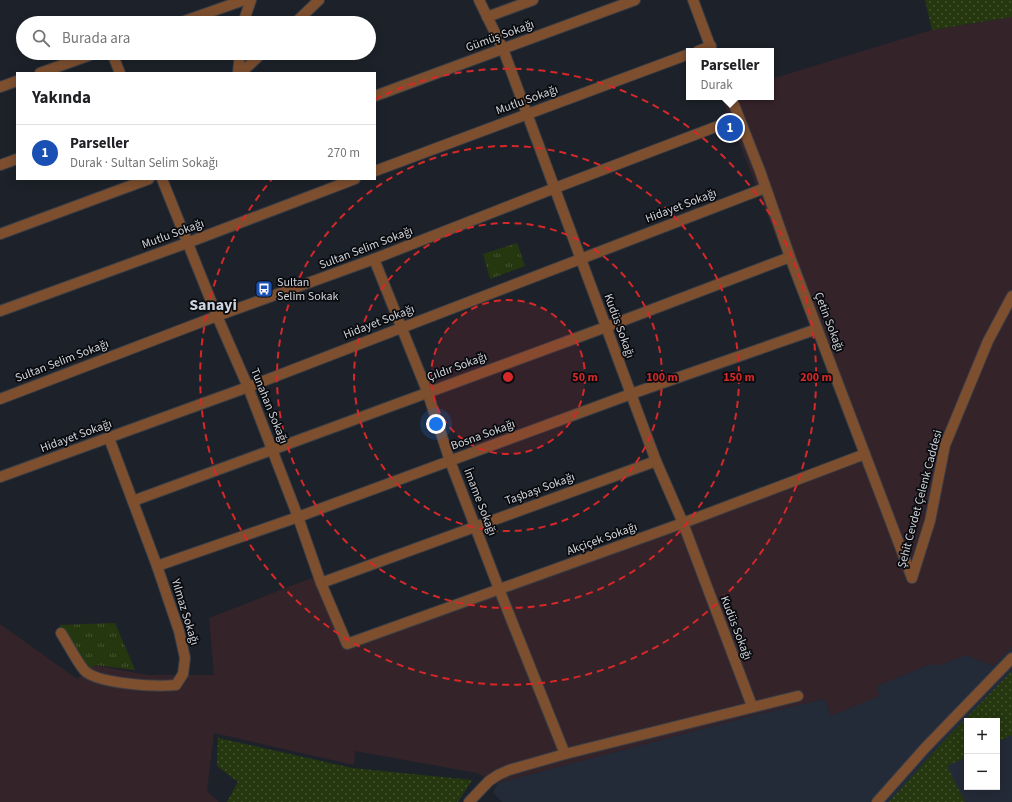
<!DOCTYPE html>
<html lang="tr">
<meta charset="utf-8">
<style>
body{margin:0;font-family:"Source Sans 3",sans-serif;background:#f2f2f2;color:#202124}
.controls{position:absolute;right:12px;bottom:12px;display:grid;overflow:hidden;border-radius:0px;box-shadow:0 2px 10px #0003}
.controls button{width:36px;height:36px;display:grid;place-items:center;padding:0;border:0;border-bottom:1px solid #e0e0e0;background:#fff;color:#202124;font:20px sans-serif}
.you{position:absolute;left:436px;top:424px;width:14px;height:14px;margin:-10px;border:3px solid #fff;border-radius:50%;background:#1a73e8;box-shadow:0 0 0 6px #1a73e833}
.badge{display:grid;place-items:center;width:26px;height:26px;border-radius:50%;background:#815b35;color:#fff;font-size:13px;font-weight:700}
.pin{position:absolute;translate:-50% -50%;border:2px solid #fff;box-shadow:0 1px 4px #0006}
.popup{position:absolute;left:686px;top:48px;width:88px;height:52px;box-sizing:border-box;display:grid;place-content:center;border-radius:0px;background:#fff;filter:drop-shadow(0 1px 3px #0005);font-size:13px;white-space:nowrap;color:#757577}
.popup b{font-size:15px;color:#202124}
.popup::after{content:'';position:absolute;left:50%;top:100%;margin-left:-8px;border:8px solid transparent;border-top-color:#fff}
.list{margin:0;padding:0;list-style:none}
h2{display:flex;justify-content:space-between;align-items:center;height:52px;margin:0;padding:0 16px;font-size:17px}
h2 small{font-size:13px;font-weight:400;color:#757577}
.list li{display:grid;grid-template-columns:26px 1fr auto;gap:12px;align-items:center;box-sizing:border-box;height:56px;padding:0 16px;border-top:1px solid #e0e0e0}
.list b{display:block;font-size:15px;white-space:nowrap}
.list p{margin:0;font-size:13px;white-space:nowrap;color:#757577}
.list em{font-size:13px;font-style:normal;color:#757577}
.icon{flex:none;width:22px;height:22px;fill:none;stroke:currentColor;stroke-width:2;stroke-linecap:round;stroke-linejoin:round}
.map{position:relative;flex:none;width:1012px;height:802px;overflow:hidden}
.search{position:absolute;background:#fff;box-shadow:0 2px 10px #0003;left:16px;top:16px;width:360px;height:44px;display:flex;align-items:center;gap:10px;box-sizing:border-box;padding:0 14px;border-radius:22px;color:#757577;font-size:15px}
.panel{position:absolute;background:#fff;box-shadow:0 2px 10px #0003;left:16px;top:72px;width:360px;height:108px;border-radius:0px}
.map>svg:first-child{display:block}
</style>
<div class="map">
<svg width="1012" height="802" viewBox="0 0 1012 802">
<defs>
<pattern id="grass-dots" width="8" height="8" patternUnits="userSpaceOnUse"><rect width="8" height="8" fill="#25370f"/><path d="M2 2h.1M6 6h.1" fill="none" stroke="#445331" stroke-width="1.8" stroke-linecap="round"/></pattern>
<pattern id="park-tufts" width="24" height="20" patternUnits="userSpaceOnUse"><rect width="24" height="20" fill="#25370f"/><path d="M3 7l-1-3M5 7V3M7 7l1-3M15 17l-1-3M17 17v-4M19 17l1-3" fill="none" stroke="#445331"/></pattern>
</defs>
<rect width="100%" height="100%" fill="#1d222a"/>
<!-- built -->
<path fill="#242b38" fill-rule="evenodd" d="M1012,647v155h-510l-9,-10 5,-9 256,-68 71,-16 6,17 48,-20 -2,-10 51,-21h12l26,-10 27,11zM967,721h30v66h-30z"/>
<!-- industrial -->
<path fill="#35232a" d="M1012,17v630l-19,19 -27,-11 -26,10h-12l-51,21 2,10 -48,20 -6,-17 -71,16 -256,68 -21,-10 -122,-22 -1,14 -140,-32 -7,58 12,11h-219v-178l77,55 17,-14 53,10h67l-5,-57 110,-43 28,67 512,-191 -136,-350 7,-4h41v-18l161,-49z"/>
<!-- grass -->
<g fill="url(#grass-dots)">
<path d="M925,0h87v17l-80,13z"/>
<path d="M1012,671v64l-15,7v-21h-30v36l-20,9 18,36h-76l53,-59z"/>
<path d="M218,738l134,30 120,12 -14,22h-231l11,-20 -21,-16z"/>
</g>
<!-- park -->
<g fill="url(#park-tufts)">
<path d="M517,243l8,23 -35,13 -7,-25z"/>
<path d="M115,623l20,47 -40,-5 -7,5 -29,-45z"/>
</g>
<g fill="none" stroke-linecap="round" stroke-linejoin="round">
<!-- minor casing -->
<g stroke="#3a3e46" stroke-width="12">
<g id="minor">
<path d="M479,0l24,49 128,345 25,67 27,62 69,183"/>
<path d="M693,0l19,51"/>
<path d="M487,17l46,-17"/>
<path d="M179,23l65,-23"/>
<path d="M243,23l8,-23"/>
<path d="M295,23l24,-23"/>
<path d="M698,51l13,-5"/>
<path d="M112,53l8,20"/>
<path d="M40,73l56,-20"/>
<path d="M238,73l2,-20"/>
<path d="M241,73l21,-20"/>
<path d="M0,87l17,-6"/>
<path d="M375,96l260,-96"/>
<path d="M731,97l29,74 30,86 122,321"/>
<path d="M0,165l17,-6"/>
<path d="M375,171l314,-117"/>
<path d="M162,179l55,137 31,71 50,130 23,66 26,61 336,-121 182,-69"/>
<path d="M0,234l149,-55"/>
<path d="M374,259l53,132 23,70 49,128 66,165"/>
<path d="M0,311l187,-68 168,-64"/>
<path d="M0,399l217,-83 157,-57 181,-71 184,-70"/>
<path d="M0,477l248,-90 517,-199"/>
<path d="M133,501l473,-174 184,-70"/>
<path d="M157,566l141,-49 333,-123 186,-65"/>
<path d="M912,578l18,-57 15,-76 43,-104 24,-45"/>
<path d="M321,583l335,-122"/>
<path d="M61,633c7,11 15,27 23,37 12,14 73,17 92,15l7,-11 2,-16 -6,-27 -22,-65 -48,-128"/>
<path d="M469,802l20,-21 9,-6 11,-5 56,-16 233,-58"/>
<path d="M877,802l48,-54 87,-90"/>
</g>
</g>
<!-- minor -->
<use href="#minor" stroke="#7d4f2f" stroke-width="10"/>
</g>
<!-- distance rings -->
<circle cx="508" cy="377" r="77" fill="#d62828" fill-opacity=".12"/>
<g fill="none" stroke="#d62828" stroke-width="2" stroke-dasharray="7 5">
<circle cx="508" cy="377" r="77"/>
<circle cx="508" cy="377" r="154"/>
<circle cx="508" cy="377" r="231"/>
<path d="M375 99A308 308 0 1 1 272 179"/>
</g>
<!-- icons -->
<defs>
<g id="bus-square" transform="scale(0.9)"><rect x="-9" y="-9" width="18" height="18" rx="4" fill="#1a4fb4" stroke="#090b0f"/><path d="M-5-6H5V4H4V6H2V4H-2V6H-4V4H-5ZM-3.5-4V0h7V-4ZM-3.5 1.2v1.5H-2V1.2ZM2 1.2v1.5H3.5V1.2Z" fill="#fff"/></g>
</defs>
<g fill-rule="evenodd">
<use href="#bus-square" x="264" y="289"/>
</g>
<g text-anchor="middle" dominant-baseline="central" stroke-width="3.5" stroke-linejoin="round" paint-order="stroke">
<!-- street labels -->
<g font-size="12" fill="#d0d3d9" stroke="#090b0f">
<text transform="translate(500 36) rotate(-20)">Gümüş Sokağı</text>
<text transform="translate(527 100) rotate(-20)">Mutlu Sokağı</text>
<text transform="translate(681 206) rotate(-21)">Hidayet Sokağı</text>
<text transform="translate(173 234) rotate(-20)">Mutlu Sokağı</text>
<text transform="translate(366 248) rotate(-21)">Sultan Selim Sokağı</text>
<text transform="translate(379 322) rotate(-21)">Hidayet Sokağı</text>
<text transform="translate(829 322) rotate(69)">Çetin Sokağı</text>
<text transform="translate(619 326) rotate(70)">Kudüs Sokağı</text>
<text transform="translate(62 361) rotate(-21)">Sultan Selim Sokağı</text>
<text transform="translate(457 367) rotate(-20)">Çıldır Sokağı</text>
<text transform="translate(269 406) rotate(68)">Tunahan Sokağı</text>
<text transform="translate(483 435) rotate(-20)">Bosna Sokağı</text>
<text transform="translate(76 436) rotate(-20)">Hidayet Sokağı</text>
<text transform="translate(540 489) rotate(-20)">Taşbaşı Sokağı</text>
<text transform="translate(920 499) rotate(-75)">Şehit Cevdet Çelenk Caddesi</text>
<text transform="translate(480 502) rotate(69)">İmame Sokağı</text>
<text transform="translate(602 539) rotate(-20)">Akçiçek Sokağı</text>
<text transform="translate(185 612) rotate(73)">Yılmaz Sokağı</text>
<text transform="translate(736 628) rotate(69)">Kudüs Sokağı</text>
</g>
<!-- poi labels -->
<g font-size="12" fill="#d0d3d9" stroke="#090b0f" text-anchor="start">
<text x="277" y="282">Sultan<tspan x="277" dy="14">Selim Sokak</tspan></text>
</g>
<!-- district labels -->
<g font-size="16" font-weight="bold" fill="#ced4df" stroke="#090b0f">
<text x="213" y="305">Sanayi</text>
</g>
</g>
<circle cx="508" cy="377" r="6" fill="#d62828" stroke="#090b0f" stroke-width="2"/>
<g font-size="12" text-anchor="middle" font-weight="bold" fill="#d62828" stroke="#090b0f" stroke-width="3.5" stroke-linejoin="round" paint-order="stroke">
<text x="585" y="381">50 m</text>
<text x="662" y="381">100 m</text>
<text x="739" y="381">150 m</text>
<text x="816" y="381">200 m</text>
</g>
</svg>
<div class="controls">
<button>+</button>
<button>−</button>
</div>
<div class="you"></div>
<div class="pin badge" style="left:730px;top:128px;background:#1a4fb4">1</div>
<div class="popup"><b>Parseller</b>Durak</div>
<div class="search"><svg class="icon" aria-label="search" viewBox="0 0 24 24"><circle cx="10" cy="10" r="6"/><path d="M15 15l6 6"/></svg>Burada ara</div>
<section class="panel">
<h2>Yakında<small></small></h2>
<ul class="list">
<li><span class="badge" style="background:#1a4fb4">1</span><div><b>Parseller</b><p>Durak · Sultan Selim Sokağı</p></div><em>270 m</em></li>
</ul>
</section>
</div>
